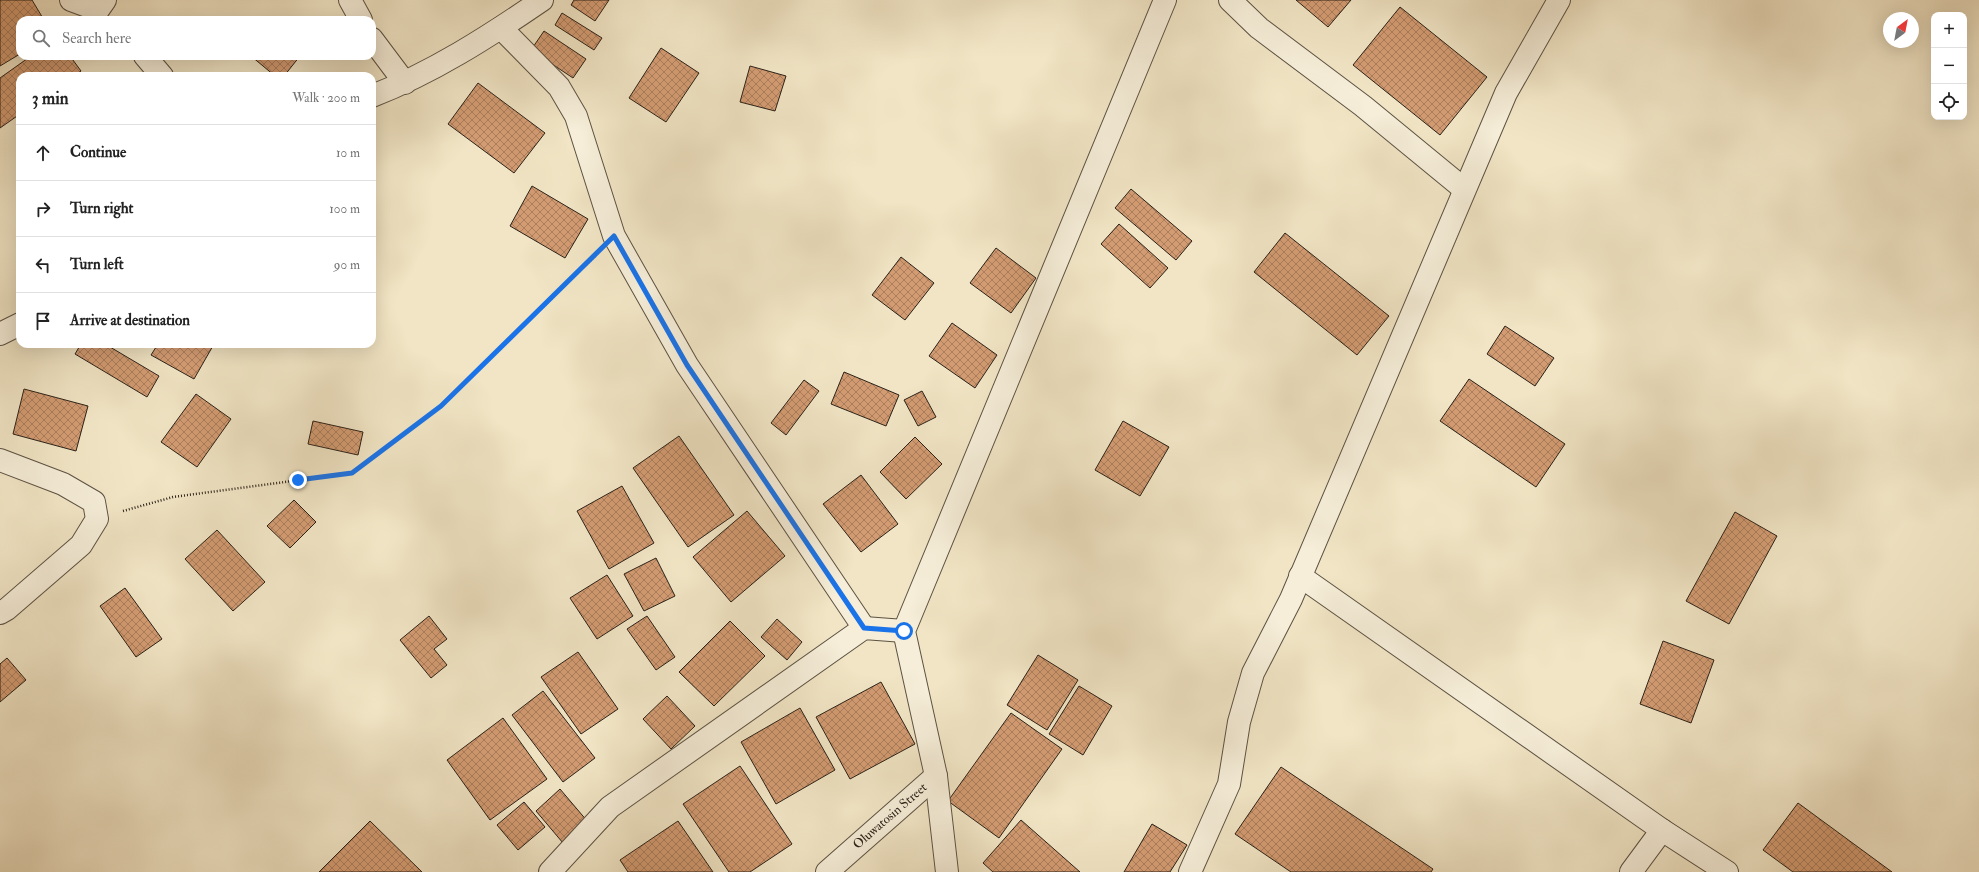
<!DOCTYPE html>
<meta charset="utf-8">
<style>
body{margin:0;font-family:"IM FELL Double Pica",serif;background:#f6f6f6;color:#222}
.controls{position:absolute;right:12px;top:12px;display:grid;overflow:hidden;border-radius:8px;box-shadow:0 4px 16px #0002}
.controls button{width:36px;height:36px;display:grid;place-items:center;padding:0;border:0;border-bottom:1px solid #e0e0e0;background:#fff;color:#222;font:20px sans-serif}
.compass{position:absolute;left:1883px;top:12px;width:36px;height:36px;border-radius:50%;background:#fff;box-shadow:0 4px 16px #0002;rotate:32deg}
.stop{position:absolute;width:12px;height:12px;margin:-9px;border:3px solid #1a73e8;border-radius:50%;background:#fff}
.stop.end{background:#1a73e8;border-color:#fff;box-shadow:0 1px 4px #0008}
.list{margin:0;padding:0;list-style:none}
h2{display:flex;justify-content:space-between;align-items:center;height:52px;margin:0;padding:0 16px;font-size:17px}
h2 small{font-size:13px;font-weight:400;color:#767676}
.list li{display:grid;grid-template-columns:26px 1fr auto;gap:12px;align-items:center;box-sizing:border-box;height:56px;padding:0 16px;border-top:1px solid #e0e0e0}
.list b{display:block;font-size:15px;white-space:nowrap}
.list em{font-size:13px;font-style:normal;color:#767676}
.icon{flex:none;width:22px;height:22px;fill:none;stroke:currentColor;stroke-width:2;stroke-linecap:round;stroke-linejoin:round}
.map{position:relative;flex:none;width:1979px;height:872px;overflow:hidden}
.search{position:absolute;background:#fff;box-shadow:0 4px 16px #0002;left:16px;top:16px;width:360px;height:44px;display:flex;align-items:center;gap:10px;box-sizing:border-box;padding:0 14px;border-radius:12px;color:#767676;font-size:15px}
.panel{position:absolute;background:#fff;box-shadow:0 4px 16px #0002;left:16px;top:72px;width:360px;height:276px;border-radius:12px}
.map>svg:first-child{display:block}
</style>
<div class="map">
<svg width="1979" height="872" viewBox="0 0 1979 872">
<defs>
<pattern id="building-cross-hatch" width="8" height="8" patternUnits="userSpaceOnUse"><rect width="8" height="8" fill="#d39b72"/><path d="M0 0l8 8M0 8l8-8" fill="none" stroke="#ab7e5d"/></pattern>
</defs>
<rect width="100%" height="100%" fill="#f1e5c5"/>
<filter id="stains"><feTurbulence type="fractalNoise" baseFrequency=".005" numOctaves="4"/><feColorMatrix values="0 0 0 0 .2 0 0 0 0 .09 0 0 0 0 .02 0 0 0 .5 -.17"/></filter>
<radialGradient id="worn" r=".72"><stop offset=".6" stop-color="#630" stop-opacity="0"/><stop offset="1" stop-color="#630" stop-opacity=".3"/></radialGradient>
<!-- building -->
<g fill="url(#building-cross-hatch)" stroke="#2a2118">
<path d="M0,0h32l12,20h-24v34l-20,12z"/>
<path d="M574,0h35l-14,21 -24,-16z"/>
<path d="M1296,0h55l-23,27z"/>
<path d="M1400,7l87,70 -47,58 -87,-70z"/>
<path d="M562,13l40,25 -8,12 -39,-25z"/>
<path d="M544,31l42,28 -13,19 -42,-28z"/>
<path d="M661,48l38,25 -33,49 -37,-24z"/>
<path d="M31,56h39l11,15 -7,5h-54v38l-20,14v-50z"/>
<path d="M251,56h49l-16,20h-9z"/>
<path d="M750,66l36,10 -11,35 -35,-9z"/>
<path d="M478,83l67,50 -31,40 -66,-49z"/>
<path d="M532,186l56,33 -23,39 -55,-32z"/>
<path d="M1131,189l61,52 -16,19 -61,-52z"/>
<path d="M1119,224l49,44 -18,20 -49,-44z"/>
<path d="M1285,233l104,83 -32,39 -103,-83z"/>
<path d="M996,248l40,30 -25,35 -41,-30z"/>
<path d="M901,257l33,26 -29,37 -33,-25z"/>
<path d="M952,323l45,32 -22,33 -46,-32z"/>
<path d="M1505,326l49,32 -19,28 -48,-32z"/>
<path d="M81,344h24l54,32 -12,21 -72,-43z"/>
<path d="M158,344h56l-20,35 -43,-24z"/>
<path d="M844,372l55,23 -13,31 -55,-22z"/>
<path d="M1469,379l96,65 -29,43 -96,-66z"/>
<path d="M804,380l15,11 -33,44 -15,-12z"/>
<path d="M24,389l64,17 -12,45 -63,-17z"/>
<path d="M922,391l14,26 -18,9 -14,-26z"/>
<path d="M196,394l35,25 -34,48 -36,-25z"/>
<path d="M313,421l50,11 -5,23 -50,-11z"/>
<path d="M1123,421l46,26 -29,49 -45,-26z"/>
<path d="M679,436l55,79 -46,32 -55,-79z"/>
<path d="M915,437l27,27 -36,35 -26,-27z"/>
<path d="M861,475l37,49 -37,28 -38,-48z"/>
<path d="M622,486l32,57 -45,26 -32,-58z"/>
<path d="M294,500l22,22 -26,26 -23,-22z"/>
<path d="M747,511l38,45 -54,46 -38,-45z"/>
<path d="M1735,512l42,24 -48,88 -43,-23z"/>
<path d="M217,530l48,52 -32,29 -48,-52z"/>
<path d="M656,558l19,38 -31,15 -20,-37z"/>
<path d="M607,575l26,41 -36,23 -27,-41z"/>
<path d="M125,588l37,51 -26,18 -36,-51z"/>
<path d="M429,616l18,23 -13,10 13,16 -16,13 -31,-38z"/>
<path d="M647,616l28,41 -19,13 -29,-41z"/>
<path d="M777,619l25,23 -15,18 -26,-23z"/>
<path d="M730,621l35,35 -51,50 -35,-34z"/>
<path d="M1663,641l51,19 -23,63 -51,-19z"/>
<path d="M578,652l40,57 -37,25 -40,-57z"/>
<path d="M1038,655l40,25 -31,50 -40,-25z"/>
<path d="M7,658l19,22 -26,22v-38z"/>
<path d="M881,682l34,62 -65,35 -34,-62z"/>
<path d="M1079,686l33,20 -29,49 -34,-21z"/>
<path d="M543,691l52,67 -32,24 -51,-67z"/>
<path d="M667,696l28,30 -24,23 -28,-30z"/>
<path d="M800,708l35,62 -59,34 -35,-62z"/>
<path d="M1011,713l51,36 -63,89 -51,-37z"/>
<path d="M503,718l44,61 -57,41 -43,-60z"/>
<path d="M740,766l52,78 -42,28h-21l-46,-68z"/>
<path d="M1281,767l152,102 -2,3h-140l-56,-38z"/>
<path d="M560,789l28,33 -25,21 -27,-32z"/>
<path d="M524,802l21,25 -27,23 -21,-25z"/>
<path d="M1798,803l94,69h-99l-30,-22z"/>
<path d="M1021,820l59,52h-87l-10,-9z"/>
<path d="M370,821l52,51h-103z"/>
<path d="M678,821l35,51h-85l-8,-12z"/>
<path d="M1152,824l35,21 -17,27h-46z"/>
</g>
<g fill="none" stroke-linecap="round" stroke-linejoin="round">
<!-- minor casing -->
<g stroke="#5c5243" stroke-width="24">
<g id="minor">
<path d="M71,0l27,10 7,-10"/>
<path d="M350,0l11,20"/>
<path d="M1230,0l29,28 104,78 101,83"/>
<path d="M501,28l58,59 17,29 38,120 73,129 177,263"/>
<path d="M372,39l33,44"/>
<path d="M145,56l17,20"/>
<path d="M372,96c60,-23 116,-59 170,-96"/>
<path d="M0,334l20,-10"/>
<path d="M0,460l63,24 31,18 3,17 -16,26 -74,64 -7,4"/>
<path d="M1300,576l362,254 65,42"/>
<path d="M550,872l60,-65 254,-179 40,3"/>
<path d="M827,872l109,-96"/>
<path d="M947,872l-11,-96 -32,-145 261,-631"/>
<path d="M1190,872l39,-88 10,-62 14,-49 38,-74 215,-506 53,-93"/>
<path d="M1631,872l31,-42"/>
</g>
</g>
<!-- path -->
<path stroke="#2a2118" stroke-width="2.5" stroke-dasharray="1 2" stroke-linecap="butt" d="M123,511l50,-14 179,-24 89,-67 154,-150"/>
<!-- minor -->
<use href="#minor" stroke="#f6eed9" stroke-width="22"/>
</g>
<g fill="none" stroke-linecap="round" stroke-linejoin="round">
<!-- route -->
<path stroke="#1a73e8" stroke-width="5" d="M298,480l54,-7 89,-67 173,-170 73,129 177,263 40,3"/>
</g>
<g text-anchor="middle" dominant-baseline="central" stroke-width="3.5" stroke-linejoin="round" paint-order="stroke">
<!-- street labels -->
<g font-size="13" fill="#2a2118" stroke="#f6eed9">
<text transform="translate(890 816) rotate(-41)">Oluwatosin Street</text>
</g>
</g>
<rect width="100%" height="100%" filter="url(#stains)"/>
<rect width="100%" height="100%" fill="url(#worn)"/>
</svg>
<div class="controls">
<button>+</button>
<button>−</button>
<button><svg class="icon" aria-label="locate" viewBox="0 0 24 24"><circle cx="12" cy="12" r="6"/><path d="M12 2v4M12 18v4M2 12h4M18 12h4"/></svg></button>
</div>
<svg class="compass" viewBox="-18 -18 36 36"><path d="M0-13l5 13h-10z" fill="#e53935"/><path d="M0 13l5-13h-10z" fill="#767676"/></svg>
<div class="stop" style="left:904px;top:631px"></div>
<div class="stop end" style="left:298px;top:480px"></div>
<div class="search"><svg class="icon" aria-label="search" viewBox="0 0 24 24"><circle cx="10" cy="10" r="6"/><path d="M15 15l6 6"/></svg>Search here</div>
<section class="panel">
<h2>3 min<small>Walk · 200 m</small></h2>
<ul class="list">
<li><svg class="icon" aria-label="ahead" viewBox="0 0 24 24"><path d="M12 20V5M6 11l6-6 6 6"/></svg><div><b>Continue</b></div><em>10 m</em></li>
<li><svg class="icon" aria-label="right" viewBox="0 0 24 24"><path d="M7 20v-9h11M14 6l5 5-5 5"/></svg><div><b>Turn right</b></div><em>100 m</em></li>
<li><svg class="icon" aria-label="left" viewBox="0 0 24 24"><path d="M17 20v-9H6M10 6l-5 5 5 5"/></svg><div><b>Turn left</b></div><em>90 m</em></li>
<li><svg class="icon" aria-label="arrive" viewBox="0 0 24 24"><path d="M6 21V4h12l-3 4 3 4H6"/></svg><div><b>Arrive at destination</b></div></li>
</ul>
</section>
</div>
